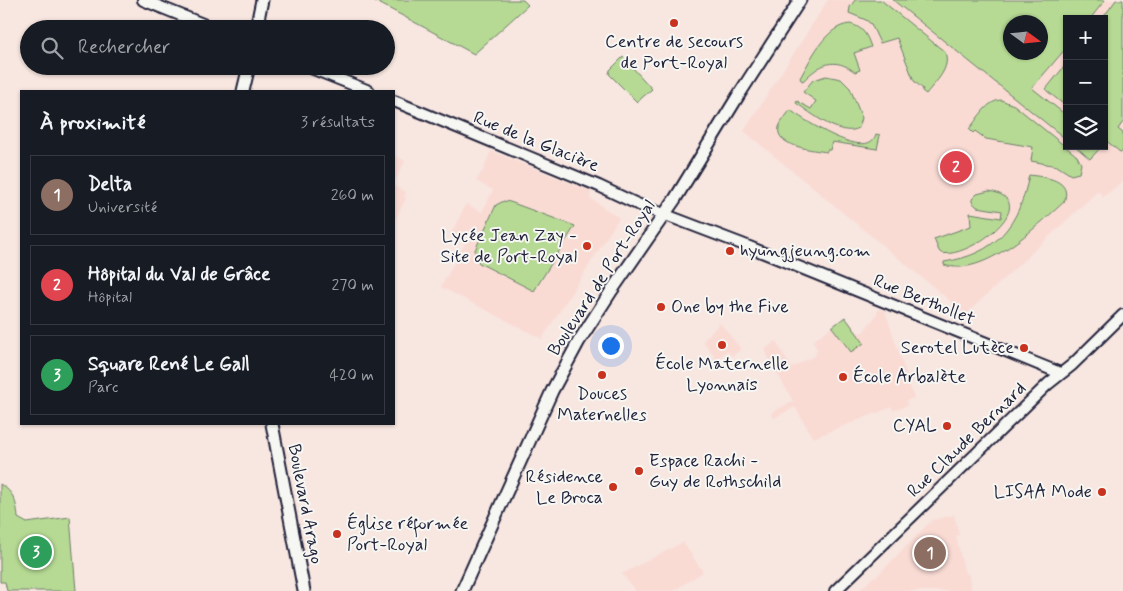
<!DOCTYPE html>
<html lang="fr">
<meta charset="utf-8">
<style>
body{margin:0;font-family:Mynerve,sans-serif;background:#242831;color:#f1f3f6}
.controls{position:absolute;right:15px;top:15px;display:grid;overflow:hidden;border-radius:0px;box-shadow:0 1px 4px #0004}
.controls button{width:45px;height:45px;display:grid;place-items:center;padding:0;border:0;border-bottom:1px solid #363941;background:#171b24;color:#f1f3f6;font:25px sans-serif}
.compass{position:absolute;left:1003px;top:15px;width:45px;height:45px;border-radius:50%;background:#171b24;box-shadow:0 1px 4px #0004;rotate:105deg}
.you{position:absolute;left:610px;top:345px;width:18px;height:18px;margin:-12px;border:4px solid #fff;border-radius:50%;background:#1a73e8;box-shadow:0 0 0 8px #1a73e833}
.badge{display:grid;place-items:center;width:32px;height:32px;border-radius:50%;background:#c8321e;color:#fff;font-size:16px;font-weight:700}
.pin{position:absolute;translate:-50% -50%;border:2px solid #fff;box-shadow:0 1px 5px #0006}
.list{margin:0;padding:0;list-style:none}
h2{display:flex;justify-content:space-between;align-items:center;height:65px;margin:0;padding:0 20px;font-size:21px}
h2 small{font-size:16px;font-weight:400;color:#9ea1a6}
.list li{display:grid;grid-template-columns:32px 1fr auto;gap:15px;align-items:center;box-sizing:border-box;height:80px;margin:0 10px 10px;padding:0 10px;border:1px solid #363941;border-radius:0px}
.list b{display:block;font-size:19px;white-space:nowrap}
.list p{margin:0;font-size:16px;white-space:nowrap;color:#9ea1a6}
.list em{font-size:16px;font-style:normal;color:#9ea1a6}
.icon{flex:none;width:28px;height:28px;fill:none;stroke:currentColor;stroke-width:2;stroke-linecap:round;stroke-linejoin:round}
.map{position:relative;flex:none;width:1123px;height:591px;overflow:hidden}
.search{position:absolute;background:#171b24;box-shadow:0 1px 4px #0004;left:20px;top:20px;width:375px;height:55px;display:flex;align-items:center;gap:12px;box-sizing:border-box;padding:0 18px;border-radius:28px;color:#9ea1a6;font-size:19px}
.panel{position:absolute;background:#171b24;box-shadow:0 1px 4px #0004;left:20px;top:90px;width:375px;height:335px;border-radius:0px}
.map>svg:first-child{display:block}
</style>
<div class="map">
<svg width="1123" height="591" viewBox="0 0 1123 591">
<rect width="100%" height="100%" fill="#f8e6e0"/>
<filter id="ink" filterUnits="userSpaceOnUse"><feTurbulence type="fractalNoise" baseFrequency=".02" numOctaves="2"/><feDisplacementMap in="SourceGraphic" scale="10" xChannelSelector="R" yChannelSelector="G"/><feConvolveMatrix kernelMatrix="1 2 1 2 8 2 1 2 1" color-interpolation-filters="sRGB"/></filter>
<g filter="url(#ink)">
<!-- built -->
<g fill="#f9dbd4" fill-rule="evenodd">
<path d="M828,0h295v181l-20,16 -5,-6 -132,123 -222,-183zM1067,19h37v127h-37zM1010,22h30v30h-30z"/>
<path d="M491,151l100,40 -1,7 29,20 -77,121 -101,-52 26,-47 -15,-8 14,-28 16,8 11,-22 -17,-9 5,-8h1z"/>
<path d="M394,155l11,6 -11,22z"/>
<path d="M394,186l12,6 -2,4 2,2 -12,24z"/>
<path d="M879,309l6,2 29,87 -8,3 2,4 -15,6 -1,-4 -79,31 -18,-31 -21,11 -3,-5 22,-12 -29,-51 12,-9 15,27 25,-13 -1,-2 3,-2 -5,-10 32,-24 14,16 4,-1 12,-15z"/>
<path d="M720,323l21,26 -9,7 -5,-5 -12,10 -2,-2 2,-2 -12,-16z"/>
<path d="M954,515l5,20 -3,1 9,38 3,-1 4,18h-113l15,-15 2,1 56,-57z"/>
<path d="M683,542l20,30 -30,19h-37l-14,-17z"/>
</g>
<!-- green -->
<g fill="#b6da94" stroke="#6c7e68" fill-rule="evenodd">
<path d="M373,0h150l5,5 -54,49z"/>
<path d="M855,0h26l64,52c6,17 -9,29 -19,42l-4,-3 1,-2 -9,-8 -17,-43 -17,5 -9,-19 -5,-4 -17,-7 1,-6z"/>
<path d="M893,0h212l-15,19h-23v28l-35,41 35,28v24zM1010,22h30v30h-30z"/>
<path d="M1116,0h7v122l-5,7 5,4v19h-3l-16,-13v-120h-2z"/>
<path d="M850,24c13,3 17,11 21,23l-17,6 6,17 -5,2c-21,-16 -35,-8 -52,9l-2,-1 -1,-2c11,-19 25,-52 50,-54z"/>
<path d="M623,57l29,32 -15,13 -28,-28 1,-4z"/>
<path d="M1067,63v44l-20,-16 -1,-2z"/>
<path d="M826,76l15,3 9,9 12,30 -3,10c-18,10 -48,-15 -63,-25l1,-2 14,8 5,-8 -13,-9 10,-12z"/>
<path d="M1001,100l13,5 63,51 4,8 -2,9 -8,2 -14,-9 -26,-5 2,-14 -47,-8 -11,-8 -2,2 -4,-4c9,-10 17,-28 32,-29z"/>
<path d="M790,110c13,9 78,53 86,24l4,1 -3,14 -45,-7 -2,8h-3v2c-12,-2 -53,-5 -48,-25 2,-6 8,-12 11,-17z"/>
<path d="M1075,146h27l-12,13z"/>
<path d="M1029,175c15,2 44,4 35,27 -27,24 -80,76 -120,63v-3c52,-8 75,-36 85,-87z"/>
<path d="M989,191c57,10 -20,69 -48,62l-2,-2 -5,-12 37,-13 -1,-13 31,5 1,-7 -25,-4 -5,-5v-3l5,-5z"/>
<path d="M504,201l6,1 65,24 -41,65 -55,-28 -4,-8v-5l21,-45z"/>
<path d="M845,317l19,26 -13,9 -19,-25z"/>
<path d="M0,484c14,8 17,19 18,34l9,5 43,-6 6,74h-69l-2,-9h-5z"/>
</g>
<g fill="none" stroke-linecap="round" stroke-linejoin="round">
<!-- tertiary casing -->
<g stroke="#22223b" stroke-width="14">
<g id="tertiary">
<path d="M143,0l72,29"/>
<path d="M306,66l63,25"/>
<path d="M394,101l205,85 38,18 105,40 318,129"/>
<path d="M835,591l213,-207 24,-19 51,-50"/>
</g>
</g>
<!-- secondary casing -->
<g stroke="#22223b" stroke-width="15">
<g id="secondary">
<path d="M256,29l6,-29"/>
<path d="M243,91l6,-25"/>
<path d="M272,424l32,167"/>
<path d="M462,591l90,-200 27,-50 33,-51 63,-91 63,-103 62,-96"/>
</g>
</g>
<!-- tertiary -->
<use href="#tertiary" stroke="#f6f6f2" stroke-width="10"/>
<!-- secondary -->
<use href="#secondary" stroke="#f6f6f2" stroke-width="11"/>
</g>
</g>
<!-- markers -->
<g fill="#c8321e" stroke="#f6f6f2" stroke-width="2">
<circle cx="674" cy="23" r="5"/>
<circle cx="587" cy="246" r="5"/>
<circle cx="730" cy="251" r="5"/>
<circle cx="661" cy="307" r="5"/>
<circle cx="722" cy="345" r="5"/>
<circle cx="1024" cy="348" r="5"/>
<circle cx="602" cy="375" r="5"/>
<circle cx="843" cy="377" r="5"/>
<circle cx="947" cy="426" r="5"/>
<circle cx="639" cy="471" r="5"/>
<circle cx="613" cy="487" r="5"/>
<circle cx="1102" cy="492" r="5"/>
<circle cx="337" cy="534" r="5"/>
</g>
<g text-anchor="middle" dominant-baseline="central" stroke-width="4" stroke-linejoin="round" paint-order="stroke">
<!-- poi labels -->
<g font-size="18" fill="#22223b" stroke="#f6f6f2" text-anchor="end">
<text x="674" y="42" text-anchor="middle">Centre de secours<tspan x="674" dy="21">de Port-Royal</tspan></text>
<text x="577" y="236">Lycée Jean Zay -<tspan x="577" dy="21">Site de Port-Royal</tspan></text>
<text x="740" y="251" text-anchor="start">hyungjeung.com</text>
<text x="671" y="307" text-anchor="start">One by the Five</text>
<text x="1014" y="348">Serotel Lutèce</text>
<text x="722" y="364" text-anchor="middle">École Maternelle<tspan x="722" dy="21">Lyonnais</tspan></text>
<text x="853" y="377" text-anchor="start">École Arbalète</text>
<text x="602" y="394" text-anchor="middle">Douces<tspan x="602" dy="21">Maternelles</tspan></text>
<text x="937" y="426">CYAL</text>
<text x="649" y="461" text-anchor="start">Espace Rachi -<tspan x="649" dy="21">Guy de Rothschild</tspan></text>
<text x="603" y="477">Résidence<tspan x="603" dy="21">Le Broca</tspan></text>
<text x="1092" y="492">LISAA Mode</text>
<text x="347" y="524" text-anchor="start">Église réformée<tspan x="347" dy="21">Port-Royal</tspan></text>
</g>
<!-- street labels -->
<g font-size="18" fill="#22223b" stroke="#f6f6f2">
<text transform="translate(536 142) rotate(22)">Rue de la Glacière</text>
<text transform="translate(602 278) rotate(-57)">Boulevard de Port-Royal</text>
<text transform="translate(924 300) rotate(22)">Rue Berthollet</text>
<text transform="translate(967 440) rotate(-44)">Rue Claude Bernard</text>
<text transform="translate(305 504) rotate(79)">Boulevard Arago</text>
</g>
</g>
</svg>
<div class="controls">
<button>+</button>
<button>−</button>
<button><svg class="icon" aria-label="layers" viewBox="0 0 24 24"><path d="M12 4l9 5-9 5-9-5zM3 14l9 5 9-5"/></svg></button>
</div>
<svg class="compass" viewBox="-18 -18 36 36"><path d="M0-13l5 13h-10z" fill="#e53935"/><path d="M0 13l5-13h-10z" fill="#9ea1a6"/></svg>
<div class="you"></div>
<div class="pin badge" style="left:930px;top:553px;background:#8d6e63">1</div>
<div class="pin badge" style="left:956px;top:167px;background:#e0444e">2</div>
<div class="pin badge" style="left:36px;top:552px;background:#2e9e5b">3</div>
<div class="search"><svg class="icon" aria-label="search" viewBox="0 0 24 24"><circle cx="10" cy="10" r="6"/><path d="M15 15l6 6"/></svg>Rechercher</div>
<section class="panel">
<h2>À proximité<small>3 résultats</small></h2>
<ul class="list">
<li><span class="badge" style="background:#8d6e63">1</span><div><b>Delta</b><p>Université</p></div><em>260 m</em></li>
<li><span class="badge" style="background:#e0444e">2</span><div><b>Hôpital du Val de Grâce</b><p>Hôpital</p></div><em>270 m</em></li>
<li><span class="badge" style="background:#2e9e5b">3</span><div><b>Square René Le Gall</b><p>Parc</p></div><em>420 m</em></li>
</ul>
</section>
</div>
